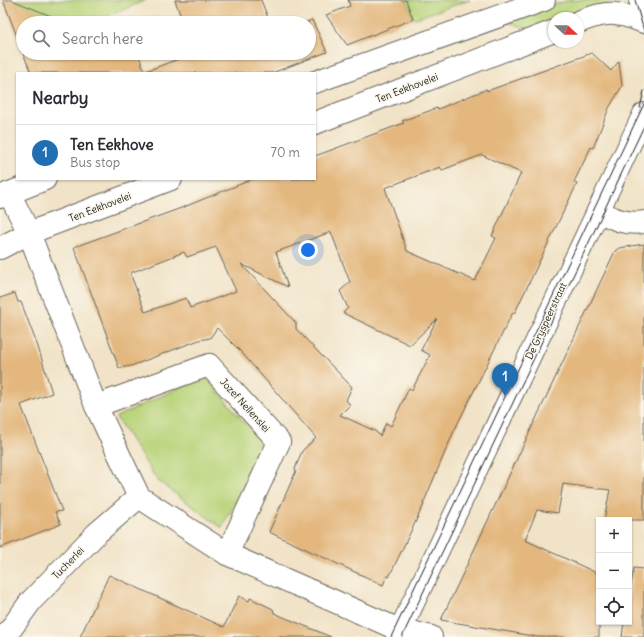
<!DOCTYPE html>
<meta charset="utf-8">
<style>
body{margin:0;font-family:Delius,sans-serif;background:#f2f2f3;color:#2b2b33}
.controls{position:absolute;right:12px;bottom:12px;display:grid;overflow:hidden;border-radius:0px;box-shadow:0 1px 3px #0004}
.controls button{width:36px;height:36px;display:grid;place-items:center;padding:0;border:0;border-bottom:1px solid #e1e1e2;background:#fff;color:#2b2b33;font:20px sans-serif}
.compass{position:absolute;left:548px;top:12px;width:36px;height:36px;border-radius:50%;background:#fff;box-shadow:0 1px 3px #0004;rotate:112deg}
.you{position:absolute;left:308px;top:250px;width:14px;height:14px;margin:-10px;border:3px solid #fff;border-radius:50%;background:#1a73e8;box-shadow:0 0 0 6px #1a73e833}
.badge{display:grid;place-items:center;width:26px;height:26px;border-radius:50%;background:#1f6fb2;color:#fff;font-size:13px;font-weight:700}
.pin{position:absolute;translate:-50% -33px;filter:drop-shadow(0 1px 2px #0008)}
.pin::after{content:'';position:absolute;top:21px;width:14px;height:12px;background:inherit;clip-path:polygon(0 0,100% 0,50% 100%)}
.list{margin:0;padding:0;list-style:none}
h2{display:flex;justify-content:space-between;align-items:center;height:52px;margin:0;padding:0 16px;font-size:17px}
h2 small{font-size:13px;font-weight:400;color:#7c7c81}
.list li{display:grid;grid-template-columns:26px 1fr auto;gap:12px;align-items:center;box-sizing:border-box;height:56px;padding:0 16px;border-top:1px solid #e1e1e2}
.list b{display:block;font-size:15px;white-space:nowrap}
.list p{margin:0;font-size:13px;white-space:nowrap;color:#7c7c81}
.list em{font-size:13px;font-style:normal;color:#7c7c81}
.icon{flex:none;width:22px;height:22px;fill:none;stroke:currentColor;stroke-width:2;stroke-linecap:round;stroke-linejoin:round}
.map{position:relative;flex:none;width:644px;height:637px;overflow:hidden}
.search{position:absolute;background:#fff;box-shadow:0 1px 3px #0004;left:16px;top:16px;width:300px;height:44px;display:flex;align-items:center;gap:10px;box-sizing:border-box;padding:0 14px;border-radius:22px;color:#7c7c81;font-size:15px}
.panel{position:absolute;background:#fff;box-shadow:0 1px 3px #0004;left:16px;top:72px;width:300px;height:108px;border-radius:0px}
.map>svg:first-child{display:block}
</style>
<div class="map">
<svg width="644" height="637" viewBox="0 0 644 637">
<rect width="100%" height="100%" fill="#fbf7ec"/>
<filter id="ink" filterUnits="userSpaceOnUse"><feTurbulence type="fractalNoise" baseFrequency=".025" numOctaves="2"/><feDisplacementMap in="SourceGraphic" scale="8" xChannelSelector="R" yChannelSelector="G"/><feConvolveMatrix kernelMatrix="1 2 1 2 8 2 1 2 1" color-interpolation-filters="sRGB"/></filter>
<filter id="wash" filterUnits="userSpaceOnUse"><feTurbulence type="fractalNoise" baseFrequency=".012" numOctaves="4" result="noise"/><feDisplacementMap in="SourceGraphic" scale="16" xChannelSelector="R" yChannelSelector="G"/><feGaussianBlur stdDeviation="0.9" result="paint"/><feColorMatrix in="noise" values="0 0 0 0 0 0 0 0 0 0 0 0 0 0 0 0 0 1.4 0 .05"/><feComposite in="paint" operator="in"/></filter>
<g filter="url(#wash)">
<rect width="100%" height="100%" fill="#f1e3c7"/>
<!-- green -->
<g fill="#b9d47a" stroke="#6a784b">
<path d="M16,0h130l-54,23h-24l-53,-21z"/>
<path d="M406,0h64l-57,19z"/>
<path d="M569,0h59l1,3c-31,-3 -48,15 -75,15v3l-26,8 -23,-8z"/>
<path d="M205,376l59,70 -42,82 -65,-48 -41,-63z"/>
</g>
<g id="blocks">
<!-- building -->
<g fill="#e3b77e" fill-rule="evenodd">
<path d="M3,0h9l56,23h-45v29z"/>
<path d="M175,0h86l9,23h-87z"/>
<path d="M348,0h58l7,19 -66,26 -21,-30 24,-9z"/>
<path d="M312,20l15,32 -55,21h-125l-1,-2 49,-18h114v-30h-5z"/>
<path d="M23,53h115l7,20h-114z"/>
<path d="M592,53l19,18 8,-10 3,25 -13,22 -16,40 -2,-1 -17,35 3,2 -7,14 -55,114 -3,2 -58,117 -31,73h1l-35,73 -2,-1 -4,9 -114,-53 27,-61 -1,-2 7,-18 14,-13 -74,-85 -25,-25 -7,10 -11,2 -68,26 -12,2 -45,-121 110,-40 69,-28h62v-23l89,-33 -2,-2 35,-13 1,1 49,-20v2zM482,155l39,18 -29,63 4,2 -21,43 -68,-30 -22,-63 55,-21 2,3zM331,232l19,50 -10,9 8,17 -5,5 67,32 27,-26 -16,31 9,5 -18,35 -3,-2 -18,38 -5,-3 -6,13 -5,-5 -35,-16 10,-10 -4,-5 6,-13 -56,-58v-6l-55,-59 47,23 -12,-35zM216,247l20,44 -46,17 -4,-10 -41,14 -15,-39 54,-21 3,5z"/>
<path d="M644,244v276h-40l6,-30 -47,-6 -5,29 -21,-3 -12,30 74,34v63h-61l-97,-17 174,-369 4,-3z"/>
<path d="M15,293l3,9h3l17,45 14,46 -31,12 41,106 -7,1 6,12 -61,24v-250z"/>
<path d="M634,568l10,1v68h-22l2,-15h5v-26z"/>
<path d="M109,575l115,52 15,-31 10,5 1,-3 23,11 1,4 57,24h-251z"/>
</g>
</g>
</g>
<g filter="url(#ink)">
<use href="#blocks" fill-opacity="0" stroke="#676258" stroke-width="1"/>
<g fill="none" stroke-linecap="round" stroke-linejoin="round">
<!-- minor casing -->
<g stroke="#676258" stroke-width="24">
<g id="minor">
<path d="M640,0l4,11"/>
<path d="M578,22c28,-11 38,-11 66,0"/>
<path d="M315,82l229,-82"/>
<path d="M315,123l239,-92"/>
<path d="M9,193l20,40 67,173 43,91 88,57 168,74 36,9"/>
<path d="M0,197l45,-18"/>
<path d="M598,211c16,8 28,14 46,11"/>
<path d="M0,248l29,-15 142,-54"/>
<path d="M96,406l113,-41 70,77 -52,112"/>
<path d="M5,637l26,-36 66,-68 42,-36"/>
<path d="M397,637l247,-523"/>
</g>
</g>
<!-- minor -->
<use href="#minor" stroke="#fff" stroke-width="22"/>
<!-- tram -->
<g stroke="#1c1c1c" stroke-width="1">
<path d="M635,0l9,31"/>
<path d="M640,108l4,-17"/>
<path d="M391,637l253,-533"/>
<path d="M402,637l242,-511"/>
</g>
</g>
</g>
<g text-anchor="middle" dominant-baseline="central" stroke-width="3" stroke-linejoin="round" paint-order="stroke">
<!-- street labels -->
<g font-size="10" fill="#1c1c1c" stroke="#fbf7ec">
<text transform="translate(407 88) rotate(-21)">Ten Eekhovelei</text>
<text transform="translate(100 207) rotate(-21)">Ten Eekhovelei</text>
<text transform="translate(546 321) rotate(-65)">De Gryspeerstraat</text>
<text transform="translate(245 405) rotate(48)">Jozef Nellenslei</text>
<text transform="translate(68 563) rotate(-46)">Tucherlei</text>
</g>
</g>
</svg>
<div class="controls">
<button>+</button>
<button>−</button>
<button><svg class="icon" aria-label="locate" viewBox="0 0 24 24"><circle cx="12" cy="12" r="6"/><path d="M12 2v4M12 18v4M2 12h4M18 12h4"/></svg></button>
</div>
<svg class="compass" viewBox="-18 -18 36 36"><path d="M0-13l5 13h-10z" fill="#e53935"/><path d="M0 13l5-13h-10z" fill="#7c7c81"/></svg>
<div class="you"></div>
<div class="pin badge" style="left:505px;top:396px">1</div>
<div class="search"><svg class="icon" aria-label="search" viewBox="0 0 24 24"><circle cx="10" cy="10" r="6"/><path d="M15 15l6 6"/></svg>Search here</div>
<section class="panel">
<h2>Nearby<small></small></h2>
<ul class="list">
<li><span class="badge">1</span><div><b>Ten Eekhove</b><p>Bus stop</p></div><em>70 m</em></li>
</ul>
</section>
</div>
